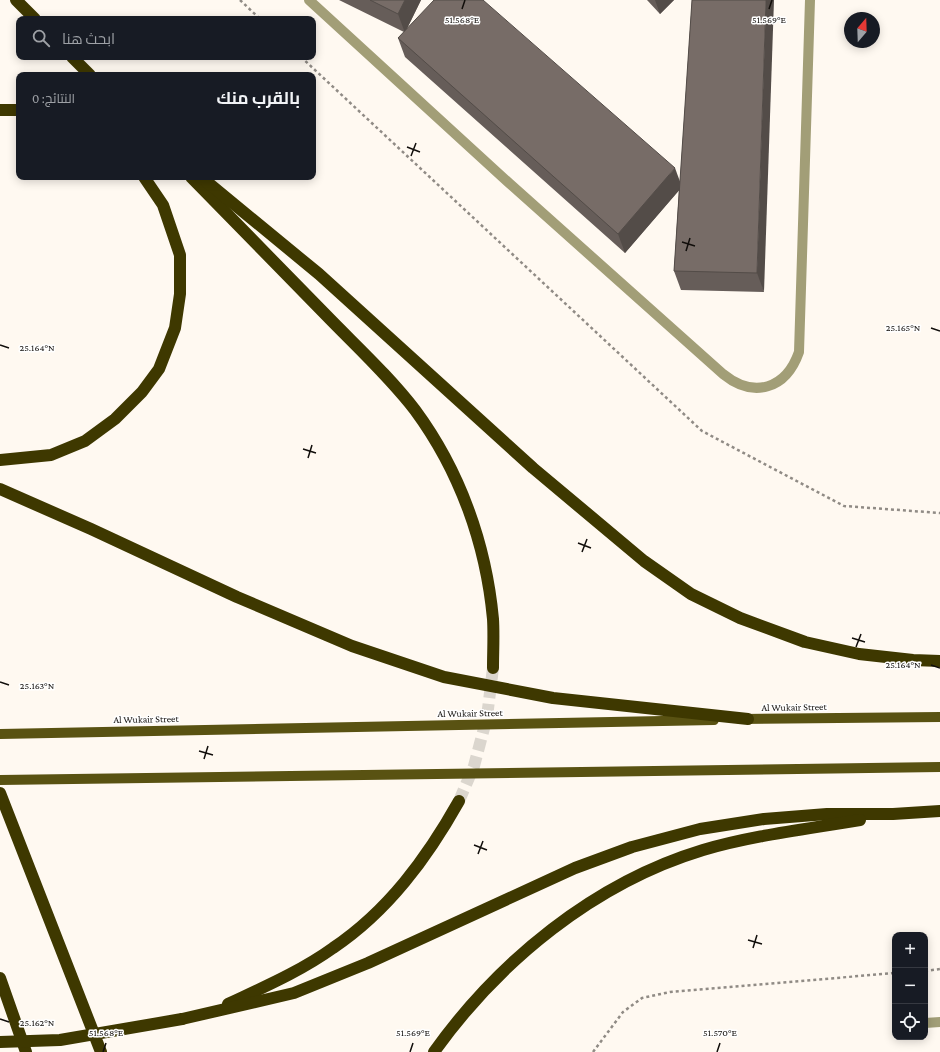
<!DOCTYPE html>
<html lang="ar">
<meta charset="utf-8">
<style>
body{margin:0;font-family:"Crimson Pro",Cairo,serif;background:#20242c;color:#f1f3f6;direction:rtl}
.controls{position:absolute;right:12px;bottom:12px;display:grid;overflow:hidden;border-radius:8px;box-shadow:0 2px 10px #0003}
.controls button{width:36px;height:36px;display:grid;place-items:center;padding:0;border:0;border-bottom:1px solid #363941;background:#171b24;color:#f1f3f6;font:20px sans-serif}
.compass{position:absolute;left:844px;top:12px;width:36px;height:36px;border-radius:50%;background:#171b24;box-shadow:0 2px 10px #0003;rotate:19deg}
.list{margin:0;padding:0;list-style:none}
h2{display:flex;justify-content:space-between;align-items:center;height:52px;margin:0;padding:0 16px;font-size:17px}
h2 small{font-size:13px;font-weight:400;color:#9ea1a6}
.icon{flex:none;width:22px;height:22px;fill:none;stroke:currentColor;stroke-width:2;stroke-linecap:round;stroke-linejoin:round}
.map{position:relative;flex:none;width:940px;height:1052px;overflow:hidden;direction:ltr}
.search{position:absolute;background:#171b24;box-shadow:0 2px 10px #0003;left:16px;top:16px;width:300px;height:44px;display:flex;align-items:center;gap:10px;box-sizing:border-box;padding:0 14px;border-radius:8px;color:#9ea1a6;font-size:15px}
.panel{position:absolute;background:#171b24;box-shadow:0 2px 10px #0003;left:16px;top:72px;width:300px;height:108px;border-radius:8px;direction:rtl}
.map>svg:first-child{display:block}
</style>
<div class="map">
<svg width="940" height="1052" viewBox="0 0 940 1052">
<rect width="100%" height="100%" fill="#fff9f1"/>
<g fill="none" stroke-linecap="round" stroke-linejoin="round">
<!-- highway-tunnel -->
<path stroke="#dbd6ce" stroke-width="12" stroke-dasharray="12 6" stroke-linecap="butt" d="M459,801l15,-35 13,-49 6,-49"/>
<!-- path -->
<g stroke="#908b85" stroke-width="2.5" stroke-dasharray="3 3" stroke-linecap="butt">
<path d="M240,0l20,19"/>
<path d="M301,57l401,374 142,75 96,7"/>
<path d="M925,971l15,-2"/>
<path d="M593,1052l30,-40 19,-14 28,-6 225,-19"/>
</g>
<!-- minor -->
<g stroke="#a29e77" stroke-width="10">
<path d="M309,0l200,183 214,191c31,25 63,15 76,-22l11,-352"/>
<path d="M925,1023l15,-1"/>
</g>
<!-- major -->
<g stroke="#595212" stroke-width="10">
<path d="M740,719l200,-2"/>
<path d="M0,734l714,-14"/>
<path d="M0,780l940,-13"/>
</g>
<!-- highway -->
<g stroke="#3e3800" stroke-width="12">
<path d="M16,0l19,19"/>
<path d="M72,57l18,18"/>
<path d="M0,110h19"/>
<path d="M191,177c45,46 90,92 135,138 30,31 63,61 89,95 45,61 71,134 78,209 1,16 0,33 0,49"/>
<path d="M201,177l118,97 214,194 111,93 47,33 49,24 65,24 54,12 54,6 27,1"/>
<path d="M0,460l51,-5 34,-14 30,-22 27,-27 17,-23 16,-41 5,-34v-39l-17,-50 -19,-28"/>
<path d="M0,489l91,40 146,68 115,49 92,31 109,21 195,21"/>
<path d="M0,793l101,259"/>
<path d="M0,978l26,74"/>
<path d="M228,1004c36,-17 73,-33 105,-56 55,-37 94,-90 126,-147"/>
<path d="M182,1019l112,-26 74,-30 207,-95 57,-21 68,-18 64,-10 63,-5h66l47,-3"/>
<path d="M434,1052c65,-91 160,-169 269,-202 51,-15 105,-21 157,-30"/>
</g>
<!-- highway-bridge -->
<path stroke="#3e3800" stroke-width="12" d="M0,1042l60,-2 122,-21"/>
</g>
<!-- wall -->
<g fill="#665d59">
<path d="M339,0h82l-14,28 273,154 12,-182 72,292 -83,-2 -7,-19 5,-81 -54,63 -220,-196 -7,-19 6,-6z"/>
<path d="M647,0h27l-14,14z"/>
</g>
<!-- shaded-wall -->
<g fill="#534c48">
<path d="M405,0h16l-16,33 -7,-19z"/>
<path d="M655,0h19l-14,14z"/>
<path d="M766,0h8l-10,292 -7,-19z"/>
<path d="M675,168l7,19 -57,66 -7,-19z"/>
</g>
<!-- building -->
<g fill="#776c67" stroke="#534c48">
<path d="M370,0h35l-7,14z"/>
<path d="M434,0h49l192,168 -57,66 -220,-196z"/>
<path d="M692,0h74l-9,273 -83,-2z"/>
</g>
<!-- ticks -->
<path fill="none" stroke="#110e0b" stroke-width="1.5" d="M462,9l3,-9M769,9l3,-9M407,147l13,5M411,156l5,-13M682,242l13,4M686,251l4,-13M931,328l9,3M0,345l9,3M303,449l13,4M308,458l4,-13M578,543l13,5M582,552l5,-13M852,638l13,4M856,647l5,-13M931,665l9,3M0,682l9,3M199,751l14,4M204,759l4,-13M474,845l13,5M478,854l5,-13M748,940l14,4M753,948l4,-13M0,1019l9,3M103,1052l3,-9M410,1052l3,-9M717,1052l3,-9"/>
<g text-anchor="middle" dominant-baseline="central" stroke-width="3" stroke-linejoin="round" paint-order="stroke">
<!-- street labels -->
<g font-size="10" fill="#110e0b" stroke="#fff">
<text transform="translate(794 707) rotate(-1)">Al Wukair Street</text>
<text transform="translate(470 713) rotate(-1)">Al Wukair Street</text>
<text transform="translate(146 719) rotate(-1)">Al Wukair Street</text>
</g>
</g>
<g font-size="10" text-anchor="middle" fill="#110e0b" stroke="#fff" stroke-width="3" stroke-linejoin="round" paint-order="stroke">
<text x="462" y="23">51.568°E</text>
<text x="769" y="23">51.569°E</text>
<text x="903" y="331">25.165°N</text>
<text x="37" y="351">25.164°N</text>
<text x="903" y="668">25.164°N</text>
<text x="37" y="689">25.163°N</text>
<text x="37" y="1026">25.162°N</text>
<text x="106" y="1036">51.568°E</text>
<text x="413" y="1036">51.569°E</text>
<text x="720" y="1036">51.570°E</text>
</g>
</svg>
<div class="controls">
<button>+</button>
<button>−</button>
<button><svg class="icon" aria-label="locate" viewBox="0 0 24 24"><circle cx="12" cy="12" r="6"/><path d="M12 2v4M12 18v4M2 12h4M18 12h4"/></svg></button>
</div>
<svg class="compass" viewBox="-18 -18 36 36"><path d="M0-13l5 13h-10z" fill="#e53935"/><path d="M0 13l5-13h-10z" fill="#9ea1a6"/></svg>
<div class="search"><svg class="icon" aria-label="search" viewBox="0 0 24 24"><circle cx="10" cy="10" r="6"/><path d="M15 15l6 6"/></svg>ابحث هنا</div>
<section class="panel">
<h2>بالقرب منك<small>النتائج: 0</small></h2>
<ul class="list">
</ul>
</section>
</div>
